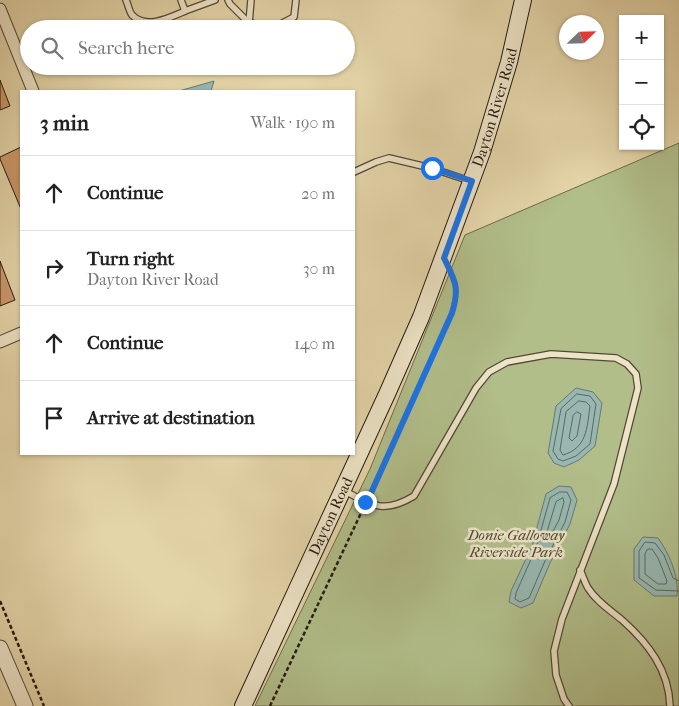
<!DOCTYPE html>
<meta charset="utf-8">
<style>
body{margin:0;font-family:"IM FELL French Canon",serif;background:#f2f2f2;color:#222}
.controls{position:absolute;right:15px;top:15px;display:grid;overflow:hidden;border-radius:0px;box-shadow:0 1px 4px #0004}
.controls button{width:45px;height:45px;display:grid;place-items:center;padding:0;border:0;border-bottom:1px solid #e0e0e0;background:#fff;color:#222;font:25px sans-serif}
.compass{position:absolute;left:559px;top:15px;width:45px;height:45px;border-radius:50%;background:#fff;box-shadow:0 1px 4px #0004;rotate:67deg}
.stop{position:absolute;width:15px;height:15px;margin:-11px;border:4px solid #1a73e8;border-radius:50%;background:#fff}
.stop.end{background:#1a73e8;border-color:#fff;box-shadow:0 1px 5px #0008}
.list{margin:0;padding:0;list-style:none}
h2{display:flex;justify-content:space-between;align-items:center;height:65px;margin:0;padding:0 20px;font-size:21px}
h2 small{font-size:16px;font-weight:400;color:#767676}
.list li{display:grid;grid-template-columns:32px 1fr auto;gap:15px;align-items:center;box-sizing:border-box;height:75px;padding:0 20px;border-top:1px solid #e0e0e0}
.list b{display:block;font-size:19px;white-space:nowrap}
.list p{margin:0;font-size:16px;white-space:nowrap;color:#767676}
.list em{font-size:16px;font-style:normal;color:#767676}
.icon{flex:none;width:28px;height:28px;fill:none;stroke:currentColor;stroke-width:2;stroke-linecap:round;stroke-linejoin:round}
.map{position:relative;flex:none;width:679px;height:706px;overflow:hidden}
.search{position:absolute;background:#fff;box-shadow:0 1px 4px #0004;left:20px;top:20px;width:335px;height:55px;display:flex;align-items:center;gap:12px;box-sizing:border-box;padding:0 18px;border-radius:28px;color:#767676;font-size:19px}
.panel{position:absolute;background:#fff;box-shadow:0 1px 4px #0004;left:20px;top:90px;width:335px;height:365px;border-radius:0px}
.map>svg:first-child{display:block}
</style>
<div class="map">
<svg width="679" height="706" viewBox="0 0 679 706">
<rect width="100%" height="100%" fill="#e4d5a9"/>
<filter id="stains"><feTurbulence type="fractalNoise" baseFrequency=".004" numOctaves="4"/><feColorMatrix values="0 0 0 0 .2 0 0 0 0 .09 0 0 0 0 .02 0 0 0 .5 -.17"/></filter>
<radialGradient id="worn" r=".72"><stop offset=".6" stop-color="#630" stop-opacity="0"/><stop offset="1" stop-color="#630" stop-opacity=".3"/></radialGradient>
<!-- green -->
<path fill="#b1be8a" stroke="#6a6c4e" d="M679,143v563h-424l115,-237 95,-234z"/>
<!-- water -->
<g fill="#97b7b0" stroke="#697870">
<path d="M214,81l-3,10h-32z"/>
<path d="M576,388l17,4 9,11 -7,43 -16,14 -15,7 -10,-4 -6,-10 8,-47z"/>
<path d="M559,486l12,1 6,13 -7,24 -20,39 -17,40 -12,5 -12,-6 2,-11 21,-45 14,-52z"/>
<path d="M643,537l15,1c11,15 21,38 19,58h-23l-20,-16v-31z"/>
</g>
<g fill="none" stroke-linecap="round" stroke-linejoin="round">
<!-- shore -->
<g stroke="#5d6860" stroke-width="1">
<path d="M577,394l13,2 6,8 -6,40 -14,12 -13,5 -5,-2 -5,-8 8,-42z"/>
<path d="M579,401l7,1 4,4c-3,22 -3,42 -27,49l-3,-5 6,-38z"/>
<path d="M577,412l4,2 -4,22 -5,5 -3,-3 4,-22z"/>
<path d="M560,492h7l4,8 -6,22 -20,39 -16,37 -9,4 -5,-3 1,-6 20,-45 14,-50z"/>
<path d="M563,498l1,4 -5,18 -9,17 -3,1 -1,-3 10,-33z"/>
<path d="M648,549h4l6,9 9,23 -1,3h-8l-13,-10v-20z"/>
<path d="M679,581l-6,-3 -9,-23 -9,-12 -10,-1 -6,9v27l17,12 23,1"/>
</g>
</g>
<!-- building -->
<g fill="#cc986b" stroke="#231911">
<path d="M0,80l10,26 -10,4z"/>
<path d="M21,147v62l-21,-50v-2z"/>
<path d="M0,261l15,39 -15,6z"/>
</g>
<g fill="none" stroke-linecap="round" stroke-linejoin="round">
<!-- service casing -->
<g stroke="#534837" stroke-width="8">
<g id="service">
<path d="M126,0c2,4 3,11 6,15 14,15 39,2 53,-4"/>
<path d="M181,0l4,11 30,-11"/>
<path d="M228,0l2,4 19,19 26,4 19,-10 2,-17"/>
<path d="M249,23l2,-23"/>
<path d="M354,172l22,-10 13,-4 42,10 39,13"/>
<path d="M345,491c28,15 39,23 69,5l62,-108 13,-16 18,-10 44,-8 65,4 11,6 9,10 2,14 -24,96 -52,135 -8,32 2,24 8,24 5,7"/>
<path d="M580,570c3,6 5,13 8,18 9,14 22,22 34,32 26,23 47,50 48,86"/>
</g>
</g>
<!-- minor casing -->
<g stroke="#534837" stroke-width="13">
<g id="minor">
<path d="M0,9l33,82"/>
<path d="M0,342l21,-9"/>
</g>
</g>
<!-- tertiary casing -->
<g stroke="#534837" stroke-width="17">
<path id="tertiary" d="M0,648l25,58"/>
</g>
<!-- secondary casing -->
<g stroke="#231911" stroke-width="18">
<g id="secondary">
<path id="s1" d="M243,706l144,-312 34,-77 61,-165 27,-90 14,-62"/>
</g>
</g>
<!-- path -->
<g stroke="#231911" stroke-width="2.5" stroke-dasharray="4 2.5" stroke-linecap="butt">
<path d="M370,495l82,-182c4,-15 6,-25 0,-39"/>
<path d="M0,601l44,105"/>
<path d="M270,706l92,-195"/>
</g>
<!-- service -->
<use href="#service" stroke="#ede4c7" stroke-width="5.5"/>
<!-- minor -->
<use href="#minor" stroke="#ede4c7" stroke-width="11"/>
<!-- tertiary -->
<use href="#tertiary" stroke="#ede4c7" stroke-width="15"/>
<!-- secondary -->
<use href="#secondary" stroke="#ede4c7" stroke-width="16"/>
</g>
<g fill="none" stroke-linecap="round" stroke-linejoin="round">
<!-- route -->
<path stroke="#1a73e8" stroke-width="6" d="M365,502h2l85,-189c8,-26 3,-32 -8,-55l28,-77 -40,-13"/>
</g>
<g text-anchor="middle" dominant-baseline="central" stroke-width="5" stroke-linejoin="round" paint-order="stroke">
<!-- street labels -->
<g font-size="15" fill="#231911" stroke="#ede4c7">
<text stroke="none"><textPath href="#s1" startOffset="650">Dayton River Road</textPath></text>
<text stroke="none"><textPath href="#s1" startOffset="209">Dayton Road</textPath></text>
</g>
<!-- park labels -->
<g font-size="15" font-style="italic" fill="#4e4b35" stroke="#ede4c7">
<text x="516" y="535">Donie Galloway<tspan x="516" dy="17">Riverside Park</tspan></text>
</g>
</g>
<rect width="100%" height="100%" filter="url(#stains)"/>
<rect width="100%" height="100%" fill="url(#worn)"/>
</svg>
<div class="controls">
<button>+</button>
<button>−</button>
<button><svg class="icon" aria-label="locate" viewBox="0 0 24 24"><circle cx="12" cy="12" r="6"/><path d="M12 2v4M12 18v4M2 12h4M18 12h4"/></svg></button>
</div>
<svg class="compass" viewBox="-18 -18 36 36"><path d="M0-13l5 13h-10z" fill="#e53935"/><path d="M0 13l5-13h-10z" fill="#767676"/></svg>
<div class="stop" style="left:432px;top:168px"></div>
<div class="stop end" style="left:365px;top:502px"></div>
<div class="search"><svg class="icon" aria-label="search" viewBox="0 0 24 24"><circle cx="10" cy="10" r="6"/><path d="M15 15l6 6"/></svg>Search here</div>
<section class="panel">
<h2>3 min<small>Walk · 190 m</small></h2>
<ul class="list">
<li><svg class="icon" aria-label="ahead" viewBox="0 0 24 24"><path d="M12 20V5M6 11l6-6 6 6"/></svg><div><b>Continue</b></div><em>20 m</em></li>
<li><svg class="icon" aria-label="right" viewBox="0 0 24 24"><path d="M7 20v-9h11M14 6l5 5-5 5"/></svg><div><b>Turn right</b><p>Dayton River Road</p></div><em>30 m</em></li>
<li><svg class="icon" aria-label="ahead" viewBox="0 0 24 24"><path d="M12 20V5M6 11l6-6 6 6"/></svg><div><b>Continue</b></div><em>140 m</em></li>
<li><svg class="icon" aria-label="arrive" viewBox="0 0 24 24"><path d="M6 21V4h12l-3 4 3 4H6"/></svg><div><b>Arrive at destination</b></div></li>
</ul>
</section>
</div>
